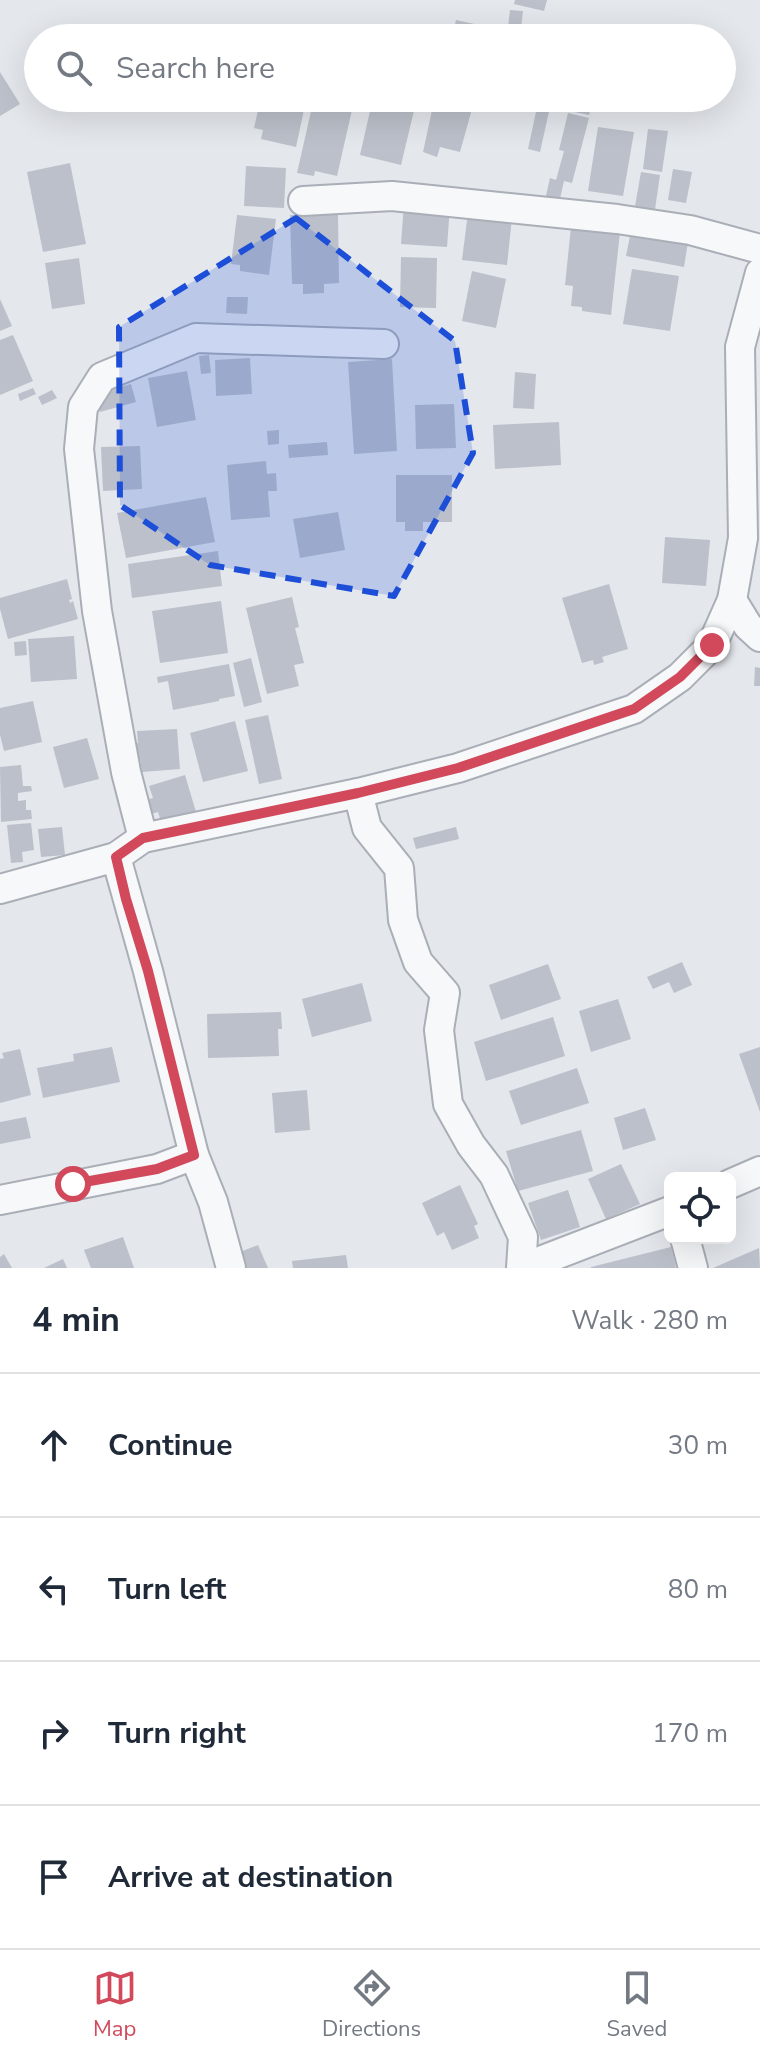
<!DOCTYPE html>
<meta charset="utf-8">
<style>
body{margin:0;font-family:"Nunito Sans",sans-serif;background:#f6f6f7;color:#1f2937}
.controls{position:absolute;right:24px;bottom:24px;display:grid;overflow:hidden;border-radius:12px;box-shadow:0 8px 32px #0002}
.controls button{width:72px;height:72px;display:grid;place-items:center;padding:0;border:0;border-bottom:2px solid #e0e1e3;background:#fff;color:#1f2937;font:40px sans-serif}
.stop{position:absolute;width:24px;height:24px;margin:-18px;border:6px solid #d1495b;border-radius:50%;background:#fff}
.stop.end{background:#d1495b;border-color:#fff;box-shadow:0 2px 8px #0008}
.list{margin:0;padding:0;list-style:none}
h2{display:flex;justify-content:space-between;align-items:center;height:104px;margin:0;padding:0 32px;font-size:34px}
h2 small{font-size:26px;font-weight:400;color:#747a83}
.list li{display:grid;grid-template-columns:52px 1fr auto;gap:24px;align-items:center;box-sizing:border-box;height:144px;padding:0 32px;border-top:2px solid #e0e1e3}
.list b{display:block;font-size:30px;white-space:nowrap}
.list em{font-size:26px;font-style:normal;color:#747a83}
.icon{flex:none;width:44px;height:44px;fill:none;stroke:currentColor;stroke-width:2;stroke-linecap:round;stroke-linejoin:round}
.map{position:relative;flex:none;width:760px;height:1268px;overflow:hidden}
.search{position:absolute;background:#fff;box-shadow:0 8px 32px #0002;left:24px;right:24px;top:24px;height:88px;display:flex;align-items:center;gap:20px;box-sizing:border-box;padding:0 28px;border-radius:44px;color:#747a83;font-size:30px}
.sheet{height:680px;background:#fff}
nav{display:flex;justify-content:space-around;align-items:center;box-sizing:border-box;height:112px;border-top:2px solid #e0e1e3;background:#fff;font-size:22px;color:#747a83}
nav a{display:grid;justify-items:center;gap:4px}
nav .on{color:#d1495b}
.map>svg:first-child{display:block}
</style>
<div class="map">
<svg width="760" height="1268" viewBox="0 0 760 1268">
<rect width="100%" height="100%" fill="#e4e7ec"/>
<!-- building -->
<g fill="#bbc0ca">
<path d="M515,0h32l-3,11 -30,-7z"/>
<path d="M510,10l13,1 -2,17 -13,-1z"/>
<path d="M456,20l23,5 -2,13h-25z"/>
<path d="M351,29h48l1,9h-49z"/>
<path d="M426,31h21l-1,7h-21z"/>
<path d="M0,72l20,32 -20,12z"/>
<path d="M181,98h38v6l-38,-2z"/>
<path d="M271,98l34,7 -9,42 -35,-8 2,-9 -9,-2 6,-26 9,2z"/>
<path d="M373,98h44l-16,67 -41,-10z"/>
<path d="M438,98h37l-15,54 -20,-5 -3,10 -14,-5 11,-51 3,1z"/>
<path d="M539,98h13l-12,54 -12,-3z"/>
<path d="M574,98l18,4 -3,13 -19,-4z"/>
<path d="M317,99l33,7 -1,3 3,1 -15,66 -22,-5 -1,5 -17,-3 15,-66 3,1z"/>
<path d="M568,113l21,5 -17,65 -8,-2 -5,22 -14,-3 5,-22 6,2 8,-29 -5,-1z"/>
<path d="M598,127l36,5 -11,64 -35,-5z"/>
<path d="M648,129l20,2 -6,41 -19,-3z"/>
<path d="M70,163l16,81 -43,8 -16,-80z"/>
<path d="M246,166l40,2 -2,40 -40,-2z"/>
<path d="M673,169l19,3 -6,31 -18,-3z"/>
<path d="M641,172l19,3 -6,41 -20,-4z"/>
<path d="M404,203l46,3 -3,41 -46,-3z"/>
<path d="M468,213l44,5 -5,47 -45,-5z"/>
<path d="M338,214l1,69 -15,1v9l-21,1v-10h-11l-2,-69z"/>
<path d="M237,215l39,4 -7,56 -29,-4v-6l-9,-1z"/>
<path d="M632,226l57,10 -5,31 -58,-11z"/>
<path d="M571,227l49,5 -9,83 -29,-4v-4l-11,-1 2,-20 -8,-1z"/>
<path d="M401,257l36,1 -1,50 -36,-1z"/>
<path d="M79,258l6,46 -33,5 -7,-46z"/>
<path d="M632,269l47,7 -9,55 -47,-7z"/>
<path d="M472,271l34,8 -10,49 -34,-7z"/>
<path d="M227,297h21l-1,17 -21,-1z"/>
<path d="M0,299l12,27 -12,5z"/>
<path d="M13,335l20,46 -33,14v-55z"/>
<path d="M209,355l2,18 -10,1 -2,-18z"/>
<path d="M250,358l2,36 -36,2 -1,-36z"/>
<path d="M392,359l5,92 -43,3 -6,-92z"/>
<path d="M187,371l9,49 -39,7 -9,-49z"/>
<path d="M515,372l21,2 -2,35 -21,-1z"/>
<path d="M131,384l5,18 -36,10 -5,-18z"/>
<path d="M33,388l3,6 -16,7 -2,-7z"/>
<path d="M52,390l5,8 -15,7 -4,-8z"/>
<path d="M454,404l2,44 -40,1 -1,-44z"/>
<path d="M559,422l2,43 -66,4 -2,-44z"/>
<path d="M279,430v14l-11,1 -1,-14z"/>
<path d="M327,442l1,13 -39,3 -1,-13z"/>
<path d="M140,446l2,43 -39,2 -2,-44z"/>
<path d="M266,461l1,13 9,-1 1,18h-9l2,26 -39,3 -4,-55z"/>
<path d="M396,475h56v47h-29v9h-18v-9h-9z"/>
<path d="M206,497l9,45 -89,16 -9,-45z"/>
<path d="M338,512l7,38 -45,8 -7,-39z"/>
<path d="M665,537l45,3 -4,46 -44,-3z"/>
<path d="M218,551l4,35 -90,12 -4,-34z"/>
<path d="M67,579l5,20 -3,1 1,3 3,-2 5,18 -70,20 -8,-30v-11z"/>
<path d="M609,584l19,65 -26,8 2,5 -10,3 -1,-5 -11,3 -20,-65z"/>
<path d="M292,597l7,30 -4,1 9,35 -10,2 5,21 -32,8 -21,-86z"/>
<path d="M221,601l7,52 -68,10 -8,-52z"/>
<path d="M74,636l3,43 -46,3 -3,-43z"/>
<path d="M26,641l1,14 -12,1 -1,-14z"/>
<path d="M251,658l11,44 -18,5 -11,-44z"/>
<path d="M229,664l6,32 -16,3v2l-46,9 -5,-29 -10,2 -1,-6z"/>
<path d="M755,667l5,1v18h-6z"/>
<path d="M33,701l9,41 -38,9 -4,-16v-27z"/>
<path d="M268,715l14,64 -23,5 -14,-64z"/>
<path d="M235,721l13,50 -45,11 -13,-49z"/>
<path d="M177,729l3,40 -38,3 -2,-13h-6l-1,-16h5l-1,-12z"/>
<path d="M87,738l12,41 -35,9 -11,-41z"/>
<path d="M21,765l2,21h8l1,5 -14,2v8l8,-1v10h5l1,9 -31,3 -1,-55z"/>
<path d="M185,775l11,37 -35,10 -3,-10 -7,2 -5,-14 7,-2 -4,-12z"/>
<path d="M31,823l3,27 -12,2 1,10 -12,1 -4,-38z"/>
<path d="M62,827l3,28 -24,2 -3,-28z"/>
<path d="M456,827l3,12 -43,10 -3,-11z"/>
<path d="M682,962l10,23 -18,8 -5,-11 -16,7 -6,-12z"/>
<path d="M548,964l13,35 -60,21 -12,-35z"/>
<path d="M362,983l10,38 -60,16 -10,-38z"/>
<path d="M618,999l13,40 -40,13 -12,-41z"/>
<path d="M281,1012l1,17h-4l1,27 -71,2 -1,-44z"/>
<path d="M553,1017l12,39 -79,25 -12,-39z"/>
<path d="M112,1047l8,35 -77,16 -6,-30 37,-7 -1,-7z"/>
<path d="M760,1047v65l-21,-58z"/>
<path d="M20,1049l11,46 -31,8v-44l4,-1 -2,-5z"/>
<path d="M577,1068l12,35 -68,22 -12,-34z"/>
<path d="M307,1090l3,40 -35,3 -3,-40z"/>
<path d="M645,1108l11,32 -33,10 -9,-32z"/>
<path d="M26,1117l5,21 -31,6v-22z"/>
<path d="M581,1130l12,41 -75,20 -12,-40z"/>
<path d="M621,1164l19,40 -34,15 -18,-40z"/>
<path d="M460,1185l18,39 -4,2 5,12 -27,12 -8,-18 -7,4 -15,-33z"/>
<path d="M568,1190l12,37 -39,13 -13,-37z"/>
<path d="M123,1237l11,31h-43l-7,-18z"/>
<path d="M258,1245l10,23h-21l-7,-16z"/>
<path d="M671,1247l5,21h-85v-1z"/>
<path d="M759,1248l1,20h-47z"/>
<path d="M4,1254l8,14h-12v-11z"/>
<path d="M346,1255l2,13h-55l-1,-7z"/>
<path d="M63,1259l4,9h-23z"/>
</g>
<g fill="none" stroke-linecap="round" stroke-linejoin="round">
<!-- street casing -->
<g stroke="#a9aeb7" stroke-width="32">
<g id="street">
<path d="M303,201l89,-5 225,23 73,11 70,19"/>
<path d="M732,600l16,26 12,11"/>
<path d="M358,793l9,35 32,40 4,52 15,42 27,31 -6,37 9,74 23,41 23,30 29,62 -2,31"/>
<path d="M143,838l-17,-66 -29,-161 -18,-162 4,-42 19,-30 94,-39 188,6"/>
<path d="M116,857l32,114 46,184"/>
<path d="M0,889l116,-32 27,-19 215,-45 100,-25 176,-59 46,-32 32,-32 20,-45 11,-62 -3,-191 20,-74"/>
<path d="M730,1184l30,-13"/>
<path d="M0,1200l157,-31 37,-14 19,47 18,66"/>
<path d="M685,1238l8,30"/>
<path d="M522,1268l148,-57"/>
</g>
</g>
<!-- street -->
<use href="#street" stroke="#f7f8fa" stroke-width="28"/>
</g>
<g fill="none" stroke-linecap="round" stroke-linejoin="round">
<!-- route -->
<path stroke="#d1495b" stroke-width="10" d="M73,1184l84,-15 37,-14 -46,-184 -22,-72 -10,-42 27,-19 215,-45 100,-25 176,-59 46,-32 32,-32"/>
</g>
<!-- marked area -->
<path fill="#1d4ed8" fill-opacity="0.2" stroke="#1d4ed8" stroke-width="6" stroke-dasharray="16 10" stroke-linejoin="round" d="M296,218l159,123 18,112 -79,143 -184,-31 -90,-60 -1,-178z"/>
</svg>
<div class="controls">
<button><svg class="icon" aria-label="locate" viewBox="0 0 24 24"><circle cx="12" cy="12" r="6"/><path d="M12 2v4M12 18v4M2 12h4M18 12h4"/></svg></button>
</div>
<div class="stop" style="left:73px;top:1184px"></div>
<div class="stop end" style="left:712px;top:645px"></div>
<div class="search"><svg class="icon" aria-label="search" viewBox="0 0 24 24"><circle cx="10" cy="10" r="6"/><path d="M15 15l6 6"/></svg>Search here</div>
</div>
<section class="sheet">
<h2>4 min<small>Walk · 280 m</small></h2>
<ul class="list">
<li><svg class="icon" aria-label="ahead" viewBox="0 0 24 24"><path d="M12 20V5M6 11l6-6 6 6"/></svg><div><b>Continue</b></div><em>30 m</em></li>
<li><svg class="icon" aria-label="left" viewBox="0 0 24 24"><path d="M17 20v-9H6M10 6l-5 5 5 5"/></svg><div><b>Turn left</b></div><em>80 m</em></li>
<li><svg class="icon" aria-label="right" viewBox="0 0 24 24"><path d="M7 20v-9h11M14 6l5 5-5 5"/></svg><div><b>Turn right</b></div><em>170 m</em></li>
<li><svg class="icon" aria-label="arrive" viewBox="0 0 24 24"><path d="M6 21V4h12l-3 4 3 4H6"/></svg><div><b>Arrive at destination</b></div></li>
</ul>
</section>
<nav>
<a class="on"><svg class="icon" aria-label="map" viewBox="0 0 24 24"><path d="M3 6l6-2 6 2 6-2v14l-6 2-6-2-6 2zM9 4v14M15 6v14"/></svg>Map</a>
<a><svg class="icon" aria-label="directions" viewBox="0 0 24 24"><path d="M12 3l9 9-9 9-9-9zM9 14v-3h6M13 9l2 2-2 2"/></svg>Directions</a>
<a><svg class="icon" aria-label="saved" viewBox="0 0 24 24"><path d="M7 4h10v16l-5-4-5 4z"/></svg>Saved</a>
</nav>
